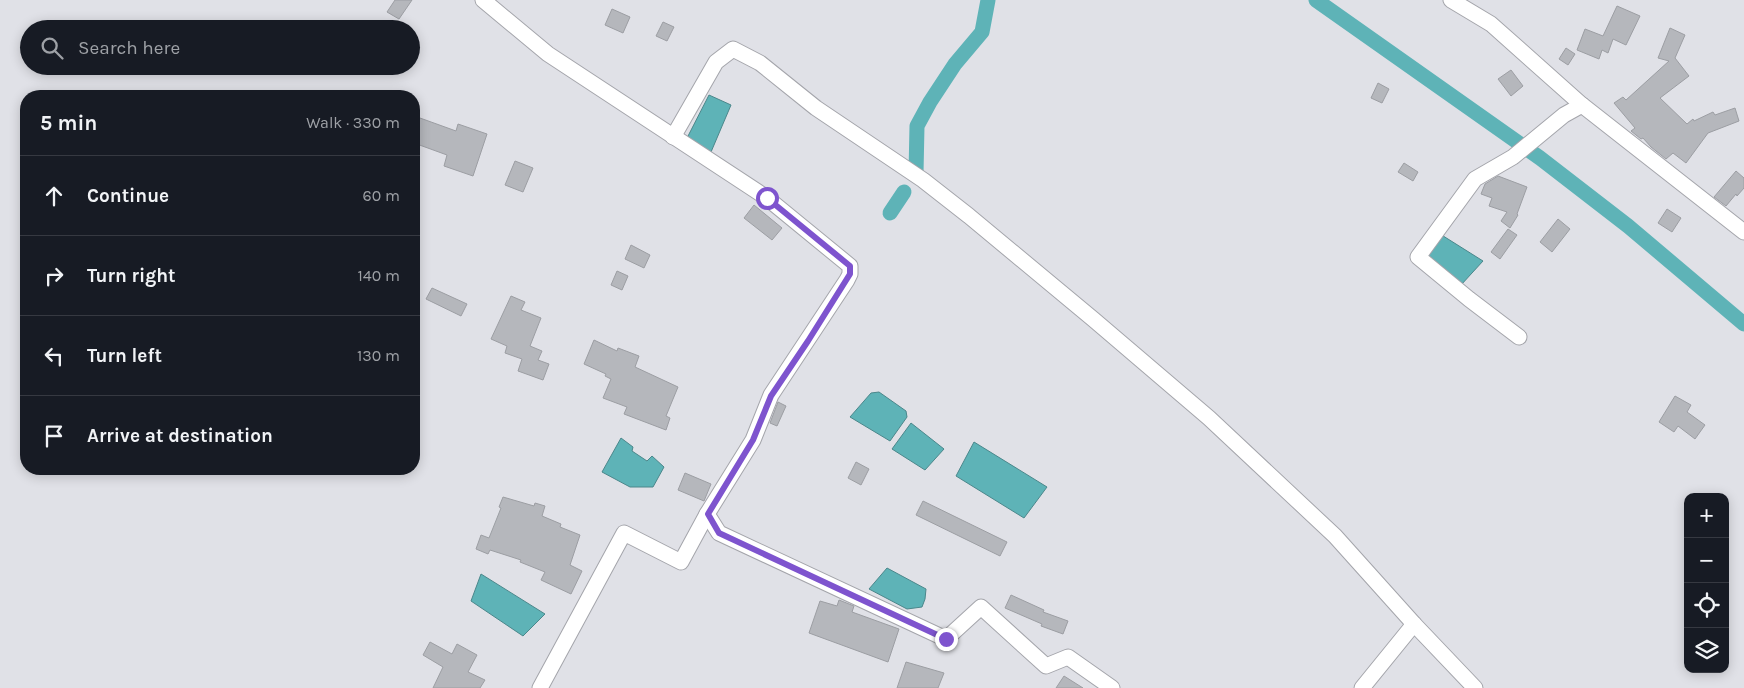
<!DOCTYPE html>
<meta charset="utf-8">
<style>
body{margin:0;font-family:Karla,sans-serif;background:#20242c;color:#f1f3f6}
.controls{position:absolute;right:15px;bottom:15px;display:grid;overflow:hidden;border-radius:10px;box-shadow:0 2px 12px #0003}
.controls button{width:45px;height:45px;display:grid;place-items:center;padding:0;border:0;border-bottom:1px solid #363941;background:#171b24;color:#f1f3f6;font:25px sans-serif}
.stop{position:absolute;width:15px;height:15px;margin:-11px;border:4px solid #7e54ce;border-radius:50%;background:#fff}
.stop.end{background:#7e54ce;border-color:#fff;box-shadow:0 1px 5px #0008}
.list{margin:0;padding:0;list-style:none}
h2{display:flex;justify-content:space-between;align-items:center;height:65px;margin:0;padding:0 20px;font-size:21px}
h2 small{font-size:16px;font-weight:400;color:#9ea1a6}
.list li{display:grid;grid-template-columns:32px 1fr auto;gap:15px;align-items:center;box-sizing:border-box;height:80px;padding:0 20px;border-top:1px solid #363941}
.list b{display:block;font-size:19px;white-space:nowrap}
.list em{font-size:16px;font-style:normal;color:#9ea1a6}
.icon{flex:none;width:28px;height:28px;fill:none;stroke:currentColor;stroke-width:2;stroke-linecap:round;stroke-linejoin:round}
.map{position:relative;flex:none;width:1744px;height:688px;overflow:hidden}
.search{position:absolute;background:#171b24;box-shadow:0 2px 12px #0003;left:20px;top:20px;width:400px;height:55px;display:flex;align-items:center;gap:12px;box-sizing:border-box;padding:0 18px;border-radius:28px;color:#9ea1a6;font-size:19px}
.panel{position:absolute;background:#171b24;box-shadow:0 2px 12px #0003;left:20px;top:90px;width:400px;height:385px;border-radius:20px}
.map>svg:first-child{display:block}
</style>
<div class="map">
<svg width="1744" height="688" viewBox="0 0 1744 688">
<rect width="100%" height="100%" fill="#e0e1e7"/>
<!-- water -->
<g fill="#5eb3b7" stroke="#4b878b">
<path d="M709,95l22,10 -20,47 -25,-12z"/>
<path d="M1440,234l43,27 -22,24 -36,-29z"/>
<path d="M879,392l27,19 1,6 -17,24 -40,-24 21,-24z"/>
<path d="M911,423l33,26 -19,21 -33,-21z"/>
<path d="M621,438l12,9 -1,4 15,10 5,-5 12,11 -11,20h-23l-28,-15z"/>
<path d="M974,442l73,45 -23,31 -68,-42z"/>
<path d="M887,568l39,21 -1,10 -3,8 -15,2 -38,-20z"/>
<path d="M481,574l64,40 -22,22 -52,-35z"/>
</g>
<g fill="none" stroke-linecap="round" stroke-linejoin="round">
<!-- canal -->
<g stroke="#5eb3b7" stroke-width="15">
<path d="M1316,0l224,158 88,68 116,98"/>
<path d="M916,173l1,-47 13,-24 25,-38 27,-32 6,-32"/>
<path d="M890,213l14,-21"/>
</g>
</g>
<!-- building -->
<g fill="#b5b7bc" stroke="#9c9ea3">
<path d="M395,0h17l-13,19 -12,-7z"/>
<path d="M1617,6l23,10 -14,29 -13,-6 -5,14 -6,-3 -3,9 -22,-9 8,-21 18,7z"/>
<path d="M612,9l18,8 -7,16 -18,-8z"/>
<path d="M663,22l11,5 -7,14 -11,-5z"/>
<path d="M1670,28l15,7 -10,23 14,18 -29,22 27,26 6,-5 1,2 19,-9 2,3 20,-7 4,13 -31,12 -22,30 -13,-10 -7,6 -15,-12 -8,-9 -2,1 -10,-8 4,-3 -21,-25 9,-6 3,3 43,-39 -11,-3z"/>
<path d="M1566,48l9,6 -7,11 -9,-6z"/>
<path d="M1511,70l12,16 -12,10 -13,-17z"/>
<path d="M1378,83l11,6 -7,14 -11,-5z"/>
<path d="M420,118l36,13 2,-7 29,10 -14,42 -29,-10 3,-11 -33,-12v-18l3,1z"/>
<path d="M515,161l18,7 -10,24 -18,-7z"/>
<path d="M1404,163l14,9 -5,9 -15,-9z"/>
<path d="M1736,171l8,7v10l-7,8 -1,-2 -10,12 -12,-9z"/>
<path d="M1498,176l29,11 -10,27 1,1 -8,13 -9,-7 6,-9 -18,-6 3,-8 -11,-4 4,-10z"/>
<path d="M754,205l28,23 -10,12 -28,-22z"/>
<path d="M1667,209l14,9 -9,14 -14,-9z"/>
<path d="M1558,219l12,10 -18,23 -12,-10z"/>
<path d="M1508,229l9,6 -17,24 -9,-7z"/>
<path d="M631,245l19,10 -6,13 -19,-9z"/>
<path d="M617,271l11,5 -6,14 -11,-5z"/>
<path d="M432,288l35,16 -6,12 -35,-17z"/>
<path d="M511,296l14,6 -4,8 20,8 -11,28 12,5 -4,9 11,4 -6,16 -25,-9 4,-12 -17,-6 2,-7 -16,-7z"/>
<path d="M594,340l23,11 1,-3 21,8 -4,11 43,20 -12,29 4,2 -4,12 -42,-16 3,-7 -24,-9 8,-19 -6,-3 1,-2 -22,-10z"/>
<path d="M1675,396l16,9 -4,7 18,13 -10,14 -17,-13 -4,6 -15,-10z"/>
<path d="M778,402l8,4 -9,20 -7,-3z"/>
<path d="M856,462l13,7 -8,16 -13,-7z"/>
<path d="M685,473l26,11 -7,17 -26,-11z"/>
<path d="M503,497l31,9 1,-3 10,3 -3,10 19,8 -1,3 20,8 -10,30 12,6 -11,23 -30,-14 4,-8 -25,-10 1,-2 -31,-10 -2,4 -12,-5 5,-14 8,3 12,-30 -2,-1z"/>
<path d="M923,501l84,41 -7,14 -84,-41z"/>
<path d="M1011,595l33,15 -1,2 25,9 -5,13 -22,-8 1,-2 -37,-16z"/>
<path d="M839,600l15,6 -2,6 47,17 -11,33 -79,-29 11,-32 17,5z"/>
<path d="M430,642l22,12 5,-10 20,11 -9,17 17,8 -5,8h-47l10,-21 -20,-12z"/>
<path d="M906,662l38,11 -6,15h-41z"/>
<path d="M1064,676l19,12h-27z"/>
</g>
<g fill="none" stroke-linecap="round" stroke-linejoin="round">
<!-- minor casing -->
<g stroke="#a4a5ab" stroke-width="17">
<g id="minor">
<path d="M483,0l65,54 219,144 83,68v8l-3,6 -76,115 -18,45 -46,74 12,19 227,106 35,-32 65,59 22,-9 44,31"/>
<path d="M1451,0l40,24 91,81 162,127"/>
<path d="M673,137l43,-75 17,-13 27,14 56,45 107,72 46,36 124,103 116,99 126,118 79,88 -52,64"/>
<path d="M1519,337l-50,-38 -51,-42 57,-78 38,-22 51,-42 18,-10"/>
<path d="M1414,624l61,64"/>
<path d="M540,688l84,-155 57,29 26,-48"/>
</g>
</g>
<!-- minor -->
<use href="#minor" stroke="#fff" stroke-width="15"/>
</g>
<g fill="none" stroke-linecap="round" stroke-linejoin="round">
<!-- route -->
<path stroke="#7e54ce" stroke-width="6" d="M767,198l83,68v8l-42,67 -37,55 -18,44 -45,74 11,19 227,106"/>
</g>
</svg>
<div class="controls">
<button>+</button>
<button>−</button>
<button><svg class="icon" aria-label="locate" viewBox="0 0 24 24"><circle cx="12" cy="12" r="6"/><path d="M12 2v4M12 18v4M2 12h4M18 12h4"/></svg></button>
<button><svg class="icon" aria-label="layers" viewBox="0 0 24 24"><path d="M12 4l9 5-9 5-9-5zM3 14l9 5 9-5"/></svg></button>
</div>
<div class="stop" style="left:767px;top:198px"></div>
<div class="stop end" style="left:946px;top:639px"></div>
<div class="search"><svg class="icon" aria-label="search" viewBox="0 0 24 24"><circle cx="10" cy="10" r="6"/><path d="M15 15l6 6"/></svg>Search here</div>
<section class="panel">
<h2>5 min<small>Walk · 330 m</small></h2>
<ul class="list">
<li><svg class="icon" aria-label="ahead" viewBox="0 0 24 24"><path d="M12 20V5M6 11l6-6 6 6"/></svg><div><b>Continue</b></div><em>60 m</em></li>
<li><svg class="icon" aria-label="right" viewBox="0 0 24 24"><path d="M7 20v-9h11M14 6l5 5-5 5"/></svg><div><b>Turn right</b></div><em>140 m</em></li>
<li><svg class="icon" aria-label="left" viewBox="0 0 24 24"><path d="M17 20v-9H6M10 6l-5 5 5 5"/></svg><div><b>Turn left</b></div><em>130 m</em></li>
<li><svg class="icon" aria-label="arrive" viewBox="0 0 24 24"><path d="M6 21V4h12l-3 4 3 4H6"/></svg><div><b>Arrive at destination</b></div></li>
</ul>
</section>
</div>
